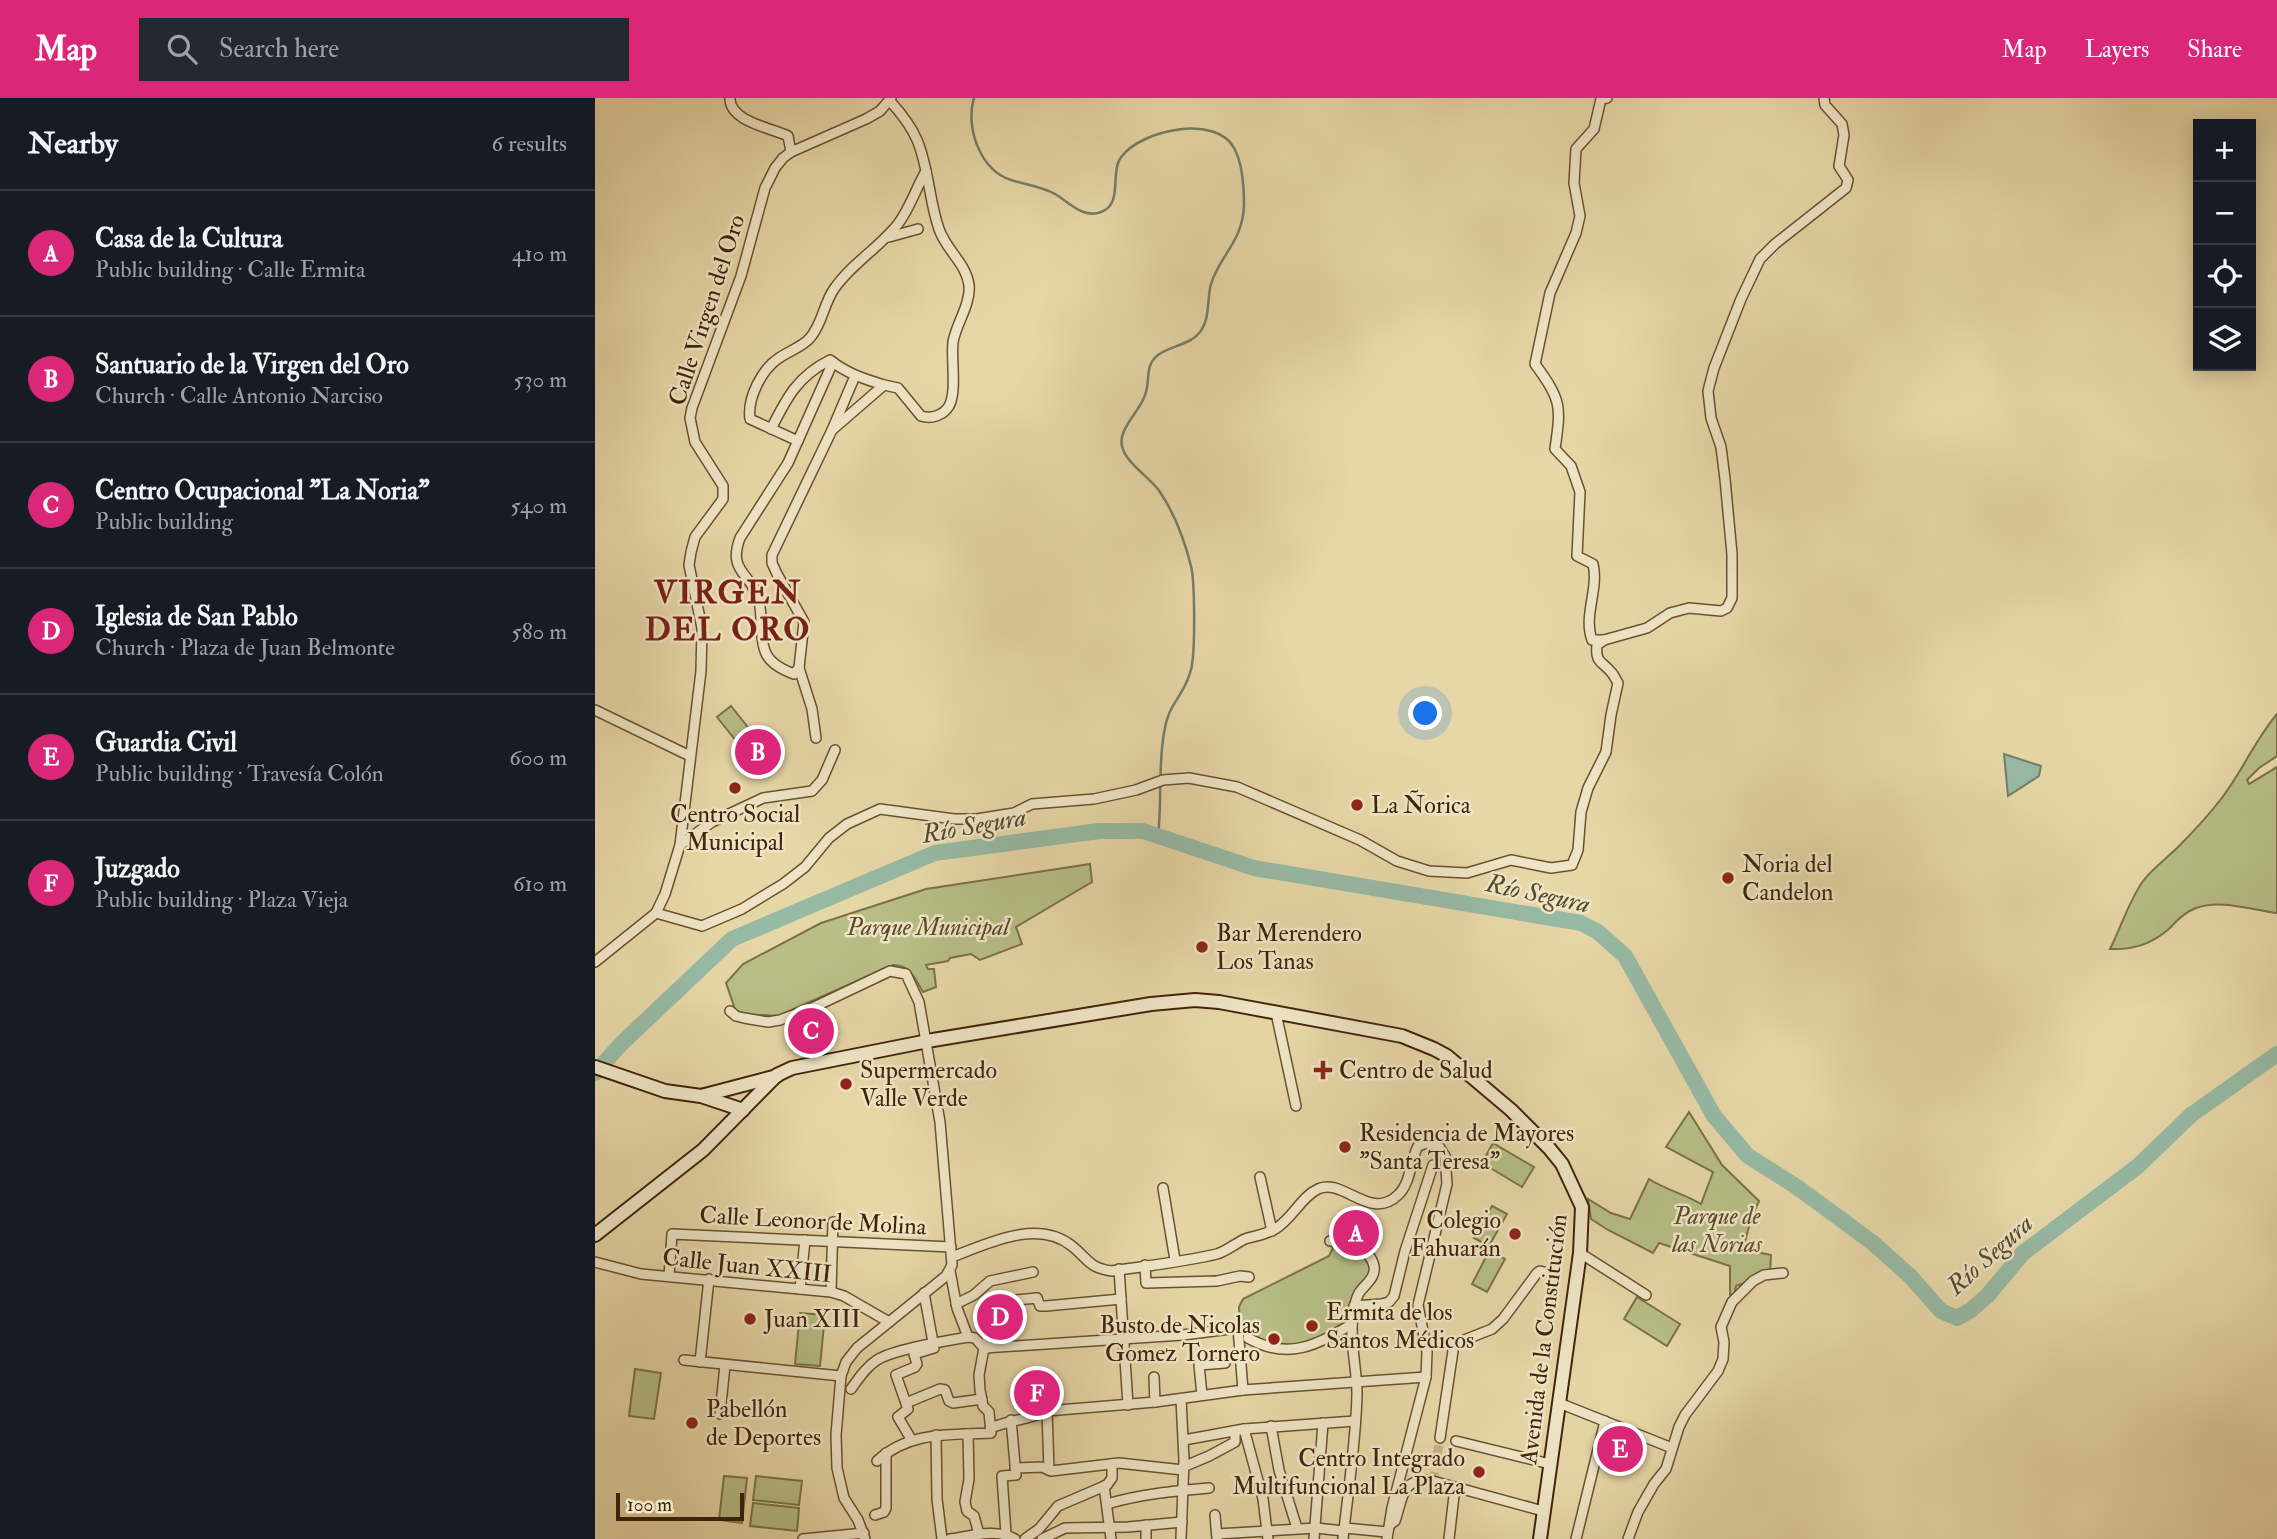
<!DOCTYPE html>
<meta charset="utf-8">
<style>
body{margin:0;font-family:"IM FELL Double Pica",serif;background:#242831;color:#f1f3f6}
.controls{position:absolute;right:21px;top:21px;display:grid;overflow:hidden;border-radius:0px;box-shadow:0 4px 18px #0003}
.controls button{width:63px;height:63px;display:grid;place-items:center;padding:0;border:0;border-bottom:2px solid #363941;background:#171b24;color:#f1f3f6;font:35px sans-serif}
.scale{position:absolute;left:21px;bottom:18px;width:128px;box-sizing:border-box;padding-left:7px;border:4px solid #40240a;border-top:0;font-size:19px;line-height:24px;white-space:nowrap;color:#40240a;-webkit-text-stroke:5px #efe5c6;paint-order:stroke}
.you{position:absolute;left:831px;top:616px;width:24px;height:24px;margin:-18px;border:5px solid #fff;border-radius:50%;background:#1a73e8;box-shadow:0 0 0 10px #1a73e833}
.badge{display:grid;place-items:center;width:46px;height:46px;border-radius:50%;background:#db2777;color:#fff;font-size:23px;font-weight:700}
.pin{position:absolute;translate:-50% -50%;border:4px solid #fff;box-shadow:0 2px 7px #0006}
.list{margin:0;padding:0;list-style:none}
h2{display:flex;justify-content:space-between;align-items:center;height:91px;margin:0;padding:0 28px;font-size:30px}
h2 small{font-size:23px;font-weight:400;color:#9ea1a6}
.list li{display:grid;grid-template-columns:46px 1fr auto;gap:21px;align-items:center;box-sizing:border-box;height:126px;padding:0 28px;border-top:2px solid #363941}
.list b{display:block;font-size:26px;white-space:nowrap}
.list p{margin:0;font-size:23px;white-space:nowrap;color:#9ea1a6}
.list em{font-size:23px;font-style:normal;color:#9ea1a6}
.icon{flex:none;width:38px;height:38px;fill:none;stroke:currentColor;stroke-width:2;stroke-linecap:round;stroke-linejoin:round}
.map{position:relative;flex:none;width:1682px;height:1441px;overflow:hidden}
header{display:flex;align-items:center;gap:42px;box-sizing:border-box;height:98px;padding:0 35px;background:#db2777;color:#fff}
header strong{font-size:33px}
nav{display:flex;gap:38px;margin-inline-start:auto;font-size:24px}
.search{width:490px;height:63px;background:#242831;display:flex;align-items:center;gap:18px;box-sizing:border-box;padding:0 24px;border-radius:0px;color:#9ea1a6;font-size:26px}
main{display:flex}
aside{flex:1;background:#171b24}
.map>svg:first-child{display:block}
</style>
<header>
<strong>Map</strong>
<div class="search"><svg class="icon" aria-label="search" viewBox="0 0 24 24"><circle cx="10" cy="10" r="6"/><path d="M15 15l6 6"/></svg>Search here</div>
<nav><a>Map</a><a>Layers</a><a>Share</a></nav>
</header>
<main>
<aside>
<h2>Nearby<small>6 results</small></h2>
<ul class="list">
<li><span class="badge">A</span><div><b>Casa de la Cultura</b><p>Public building · Calle Ermita</p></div><em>410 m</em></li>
<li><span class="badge">B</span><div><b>Santuario de la Virgen del Oro</b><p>Church · Calle Antonio Narciso</p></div><em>530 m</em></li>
<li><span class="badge">C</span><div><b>Centro Ocupacional &quot;La Noria&quot;</b><p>Public building</p></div><em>540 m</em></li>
<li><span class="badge">D</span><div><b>Iglesia de San Pablo</b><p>Church · Plaza de Juan Belmonte</p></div><em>580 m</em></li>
<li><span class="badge">E</span><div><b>Guardia Civil</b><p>Public building · Travesía Colón</p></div><em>600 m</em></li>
<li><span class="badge">F</span><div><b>Juzgado</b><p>Public building · Plaza Vieja</p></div><em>610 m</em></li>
</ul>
</aside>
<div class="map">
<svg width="1682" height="1441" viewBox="0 0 1682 1441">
<rect width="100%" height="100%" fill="#e7d7a7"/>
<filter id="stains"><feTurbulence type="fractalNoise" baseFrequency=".00286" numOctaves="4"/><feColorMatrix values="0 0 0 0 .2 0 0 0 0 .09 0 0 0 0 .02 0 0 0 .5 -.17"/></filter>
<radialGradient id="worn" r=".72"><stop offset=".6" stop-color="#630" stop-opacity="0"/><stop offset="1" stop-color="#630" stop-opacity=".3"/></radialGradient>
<!-- green -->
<g fill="#b7be86" stroke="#7c7148" stroke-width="2">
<path d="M136,608l20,25 -14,11 -20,-25z"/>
<path d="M1682,616v42l-18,12 -12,12 2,4 28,-17v146c-26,-3 -56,-14 -81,-5 -11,4 -19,12 -26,20 -18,16 -36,22 -60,21 11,-22 19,-48 33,-68 10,-13 23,-22 35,-34 15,-15 30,-31 43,-48 21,-27 34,-59 56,-85z"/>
<path d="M495,766l2,18 -76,45 6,17 -42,16 -9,-6 -21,4 -2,3 -22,4 2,4h6l2,18 -13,5c-8,-13 -12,-27 -30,-27l-115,51 -35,-2 -8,-5 -9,-26 17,-19 78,-41 105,-34z"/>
<path d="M1094,1014l33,53 37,36 -8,18 -8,30 28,6 -1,18 -34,13 -2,10 -4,-1v-29l-71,-23 -6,10 -45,-23 -17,-11 -3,-20 23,14 19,6 19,-40c17,11 36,15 52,25l12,-32 -47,-25z"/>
<path d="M898,1045l41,24 -12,20 -40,-24z"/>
<path d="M897,1108l15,8 -18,32 -15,-8z"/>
<path d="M739,1148l28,6 4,3 5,14 -23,55c-45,22 -58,29 -107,13l-2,-30 4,-8 86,-43z"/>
<path d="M894,1153l16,8 -18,33 -15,-8z"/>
<path d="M1042,1199l43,27 -13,22 -43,-27z"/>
<path d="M205,1215l25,2 -5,51 -25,-2z"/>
<path d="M40,1271l26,4 -7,46 -25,-3z"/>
<path d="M129,1378l23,2 -5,45 -23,-3z"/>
<path d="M161,1378l46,5 -3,24 -46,-5z"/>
<path d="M158,1405l46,5 -2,23 -47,-5z"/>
</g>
<!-- water -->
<path fill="#97baa5" stroke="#747e67" stroke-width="2" d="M1409,656l37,12 -2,10 -31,20z"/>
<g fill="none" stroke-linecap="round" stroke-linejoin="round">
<!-- stream -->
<path stroke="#747e67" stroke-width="2.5" d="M379,0c-9,29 6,72 37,82 15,5 29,6 44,14 14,8 28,25 46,18 23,-8 8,-41 21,-56 20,-26 94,-42 112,-8 9,16 10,40 10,57 -1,36 -24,50 -33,79 -4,14 -1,32 -9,45 -9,16 -31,16 -44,26 -13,10 -8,23 -12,37 -4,17 -20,28 -24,45 -5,22 28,39 38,55 14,21 25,50 31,74 4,16 4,81 1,98 0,5 -3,12 -5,17 -8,19 -20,27 -23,52 -6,34 -2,69 -6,103"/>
<!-- river -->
<path stroke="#97baa5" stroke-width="16" d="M0,975l26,-29 111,-105 203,-86 164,-22h44l111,37 327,55 17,9 27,24 89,160 34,40 49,31 76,56 38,34 30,34 16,7 14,-8 16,-14 36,-43 115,-87 53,-51 86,-61"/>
<!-- street-tunnel -->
<path stroke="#c6b388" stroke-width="9" stroke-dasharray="9 4.5" stroke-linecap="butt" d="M838,1383l7,-43"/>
<!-- street casing -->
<g stroke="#6a5131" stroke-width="12">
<g id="street">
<path d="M135,0c-1,23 41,30 58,38l3,16"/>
<path d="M294,139l29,-8"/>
<path d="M176,331c16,-32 27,-53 59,-69 16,13 34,19 54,25"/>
<path d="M237,332l52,-45 14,3 23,28c10,3 22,0 28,-10 8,-14 2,-47 4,-64 3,-18 18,-38 16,-57 -3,-22 -23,-35 -30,-56 -10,-28 -10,-61 -22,-89 -6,-14 -17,-28 -27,-39"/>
<path d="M203,343l-48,-22c-3,-21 12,-50 29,-61 10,-7 23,-11 31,-20 13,-15 13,-33 24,-49 17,-25 45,-41 64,-65 12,-16 18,-36 28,-53"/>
<path d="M1009,542h-12c-9,-24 7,-51 1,-76l-16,-8 3,-64 -9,-26 -16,-17c6,-43 7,-48 -20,-85l15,-71 26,-60 4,-17 -6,-33 2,-34 18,-20 7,-30 6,-1"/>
<path d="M204,570l-5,6c-11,-4 -25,-11 -29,-23 -6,-15 -2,-34 -6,-49 -7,-30 -32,-29 -19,-64l48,-75 45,-101"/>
<path d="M0,612l95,46"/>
<path d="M221,640l-4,-29 -13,-41 5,-46 -27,-48 -5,-11v-8l60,-125 23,-54"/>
<path d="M85,747l32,-23 51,-24 49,-7 10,-11 13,-30"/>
<path d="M61,815l46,13 40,-17 41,-25 22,-17 24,-29 18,-14 33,-15 74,10h23l37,-6 18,-9 62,-5 42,-9 27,-10 26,-2 48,9 123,53 37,21 32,10 38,2 44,-13 40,8 21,-3 6,-15 3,-38 7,-24 18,-36 5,-37 7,-32c-2,-3 -4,-8 -7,-11 -9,-11 -16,-9 -14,-27l7,-5 43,-12 23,-15 19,-5 32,3 6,-3 5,-10v-44l-7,-75 -4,-32 -10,-29 -3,-27 6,-23 27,-69 19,-40 15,-15 71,-56 2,-8 -9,-14 5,-31 -2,-11 -17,-19 -1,-7"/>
<path d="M0,864l61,-49 9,-19 15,-49 21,-174 1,-43 -13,-63 2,-13 4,-15 28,-38v-13l-28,-44 -5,-24 2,-10 49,-132 24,-88 10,-20 8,-10 8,-6 75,-33 14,-8 11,-13"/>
<path d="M135,913l6,5 8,2 24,4 12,-2 32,-12 78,-37 16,3 13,28 21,120 12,143 -6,11 -89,72 -11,14 -5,14 -5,59 1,33 7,30 14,22 7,19"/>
<path d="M681,915l20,93"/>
<path d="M665,1079l12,54"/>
<path d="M568,1090l12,72"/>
<path d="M735,1143c17,2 40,6 44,25 2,12 -9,18 -15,27 -3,6 -5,14 -6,21 -4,26 4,54 4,80 -1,48 -9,97 -14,145"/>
<path d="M985,1155l66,42"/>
<path d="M357,1159c35,-13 85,-39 120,-11 16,13 17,22 40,25 34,-5 71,-9 105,-17 10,-3 19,-11 28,-15 10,-3 22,-5 30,-10 17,-10 26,-32 43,-40 25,-12 52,33 80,6 13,-12 12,-34 20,-49l9,-3 11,2 7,11 2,28 -29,121 9,47 -1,25 -34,131 -5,31"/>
<path d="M0,1164l46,12 190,18 13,4 45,26"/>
<path d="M550,1167l1,18 71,-2 23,-5 9,1"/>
<path d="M524,1171l9,136"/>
<path d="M355,1173l7,37 11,29"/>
<path d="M74,1178l3,-42 279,13"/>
<path d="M205,1191l5,-49"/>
<path d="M236,1194l2,-70"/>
<path d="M361,1206l18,-9 16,-14 43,-9"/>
<path d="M759,1208l27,-2 8,-2 5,-6 11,-45 28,-86"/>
<path d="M653,1240c40,23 69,7 104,-14"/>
<path d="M389,1250l199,-13 55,-7 5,62"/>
<path d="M393,1250l-5,-42 3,-3 51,-5 3,8h6l75,-7"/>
<path d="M89,1262l157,16"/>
<path d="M105,1264l9,-83"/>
<path d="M559,1279l1,25"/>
<path d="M256,1291c8,-11 15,-22 26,-29 17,-11 69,-19 91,-23l7,1 9,10"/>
<path d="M607,1297l-3,-30 26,-2"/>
<path d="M586,1301l3,61 -3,79"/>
<path d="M311,1305l34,-14 5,1 4,11 4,2 29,-4"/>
<path d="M964,1305l113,45"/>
<path d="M452,1313l2,59"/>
<path d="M125,1316l5,-49"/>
<path d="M676,1328l8,44 18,58"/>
<path d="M396,1330c18,-8 38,-8 56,-17l108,-9 88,-12 183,-13"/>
<path d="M649,1331l19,70 5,40"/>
<path d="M373,1336l1,45 -4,23 2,9 7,5 5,18"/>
<path d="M341,1337l1,64 5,40"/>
<path d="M845,1340l14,-94 38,-15 11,-10 34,-46 3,-2 4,1"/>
<path d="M316,1341l-13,-22 10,-8 -12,-34 19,-8 2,-3 -3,-10 20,-6 -10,-55"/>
<path d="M589,1342l60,-11 111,-8"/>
<path d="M861,1343l94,23"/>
<path d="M282,1363c32,-30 73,-26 114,-28l-2,-21 -6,-6 -3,-16 -1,-15 5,-27"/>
<path d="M588,1369l26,-11 26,-14v-11"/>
<path d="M420,1370l27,-1 9,4 68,-8 64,7"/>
<path d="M509,1388l7,53"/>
<path d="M512,1406c34,-10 67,-13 102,-16"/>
<path d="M280,1417l9,-3 2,-4v-55"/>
<path d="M620,1417l2,23"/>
<path d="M796,1426l4,-3c8,-23 6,-42 34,-41l114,31"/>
<path d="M551,1427v14"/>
<path d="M750,1430l42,4"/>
<path d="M411,1436l-4,-58 14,-1 -5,-55"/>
<path d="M622,1436l99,-6 28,3"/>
<path d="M208,1441l61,-6"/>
<path d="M355,1441c20,-3 47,-11 65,0"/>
<path d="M430,1441l14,-10 19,-23 49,-21 5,-7v-14"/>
<path d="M447,1441l23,-11 63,-1 54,-5"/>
<path d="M719,1441l9,-116"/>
<path d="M854,1441l6,-52"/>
<path d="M981,1441l29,-118"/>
<path d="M1033,1441l10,-27 16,-28 12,-15 13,-42 6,-12 33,-44 5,-12 1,-17 -3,-15 11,-25 21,-21 11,-6 19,-2"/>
</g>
</g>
<!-- secondary casing -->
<g stroke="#40240a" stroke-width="16">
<g id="secondary">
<path d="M0,969l70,24 36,5 76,-20"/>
<path d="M106,998l42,14"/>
<path d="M0,1137l108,-85 74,-75 15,-7 141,-28 218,-36 44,-4 24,2 183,34 32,13 13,7 64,54 38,38 13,16 20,43 -2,46 -40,286"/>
</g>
</g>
<!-- street -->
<use href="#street" stroke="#efe5c6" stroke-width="9"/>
<!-- secondary -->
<use href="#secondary" stroke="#efe5c6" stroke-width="12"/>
</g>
<!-- markers -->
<g fill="#8f2418" stroke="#efe5c6" stroke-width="2.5">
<circle cx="140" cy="690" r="7"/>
<circle cx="762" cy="707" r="7"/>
<circle cx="1133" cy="780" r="7"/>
<circle cx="607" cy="849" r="7"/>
<path d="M724.5 961.5h7v7h7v7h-7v7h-7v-7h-7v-7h7z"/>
<circle cx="251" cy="986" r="7"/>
<circle cx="750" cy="1049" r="7"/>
<circle cx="920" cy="1136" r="7"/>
<circle cx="155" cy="1221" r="7"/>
<circle cx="717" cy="1228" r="7"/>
<circle cx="679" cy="1241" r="7"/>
<circle cx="97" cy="1325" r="7"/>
<circle cx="884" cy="1374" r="7"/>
</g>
<g text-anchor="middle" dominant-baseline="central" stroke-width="5" stroke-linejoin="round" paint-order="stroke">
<!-- street labels -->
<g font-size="24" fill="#40240a" stroke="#efe5c6">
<text transform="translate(112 212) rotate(-72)">Calle Virgen del Oro</text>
<text transform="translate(218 1123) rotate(3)">Calle Leonor de Molina</text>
<text transform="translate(152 1168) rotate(6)">Calle Juan XXIII</text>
<text transform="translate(949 1241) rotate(-83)">Avenida de la Constitución</text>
</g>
<!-- poi labels -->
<g font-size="24" fill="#40240a" stroke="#efe5c6" text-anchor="start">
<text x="776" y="707">La Ñorica</text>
<text x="140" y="716" text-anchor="middle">Centro Social<tspan x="140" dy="28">Municipal</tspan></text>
<text x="1147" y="766">Noria del<tspan x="1147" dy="28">Candelon</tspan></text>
<text x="621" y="835">Bar Merendero<tspan x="621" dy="28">Los Tanas</tspan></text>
<text x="265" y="972">Supermercado<tspan x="265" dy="28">Valle Verde</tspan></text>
<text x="744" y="972">Centro de Salud</text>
<text x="764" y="1035">Residencia de Mayores<tspan x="764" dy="28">"Santa Teresa"</tspan></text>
<text x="906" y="1122" text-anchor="end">Colegio<tspan x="906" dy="28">Fahuarán</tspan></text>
<text x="731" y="1214">Ermita de los<tspan x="731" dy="28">Santos Médicos</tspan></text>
<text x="169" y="1221">Juan XIII</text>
<text x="665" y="1227" text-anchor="end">Busto de Nicolas<tspan x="665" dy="28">Gomez Tornero</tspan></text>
<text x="111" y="1311">Pabellón<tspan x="111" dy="28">de Deportes</tspan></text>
<text x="870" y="1360" text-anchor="end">Centro Integrado<tspan x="870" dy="28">Multifuncional La Plaza</tspan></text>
</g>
<!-- park labels -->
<g font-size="24" font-style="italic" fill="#5e4a29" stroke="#efe5c6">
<text x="333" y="829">Parque Municipal</text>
<text x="1122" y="1118">Parque de<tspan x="1122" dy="28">las Norias</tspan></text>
</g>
<!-- water labels -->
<g font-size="26" font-style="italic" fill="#564a31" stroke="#efe5c6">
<text transform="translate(379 728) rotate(-10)">Río Segura</text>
<text transform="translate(943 796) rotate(12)">Río Segura</text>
<text transform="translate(1395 1157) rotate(-42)">Río Segura</text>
</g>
<!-- district labels -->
<g font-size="32" font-weight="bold" letter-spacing="2" fill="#7a1f14" stroke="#efe5c6">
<text x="133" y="495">VIRGEN<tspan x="133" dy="37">DEL ORO</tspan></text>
</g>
</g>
<rect width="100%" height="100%" filter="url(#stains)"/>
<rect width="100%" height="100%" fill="url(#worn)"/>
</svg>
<div class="controls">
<button>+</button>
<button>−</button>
<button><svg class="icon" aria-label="locate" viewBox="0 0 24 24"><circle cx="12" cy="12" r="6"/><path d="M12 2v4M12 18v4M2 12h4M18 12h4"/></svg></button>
<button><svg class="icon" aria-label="layers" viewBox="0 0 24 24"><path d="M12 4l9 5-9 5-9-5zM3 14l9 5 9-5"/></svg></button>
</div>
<div class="scale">100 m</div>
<div class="you"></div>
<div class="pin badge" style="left:761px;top:1135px">A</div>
<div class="pin badge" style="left:163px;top:654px">B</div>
<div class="pin badge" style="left:216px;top:933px">C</div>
<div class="pin badge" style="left:405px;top:1219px">D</div>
<div class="pin badge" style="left:1025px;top:1351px">E</div>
<div class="pin badge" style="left:442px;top:1295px">F</div>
</div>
</main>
